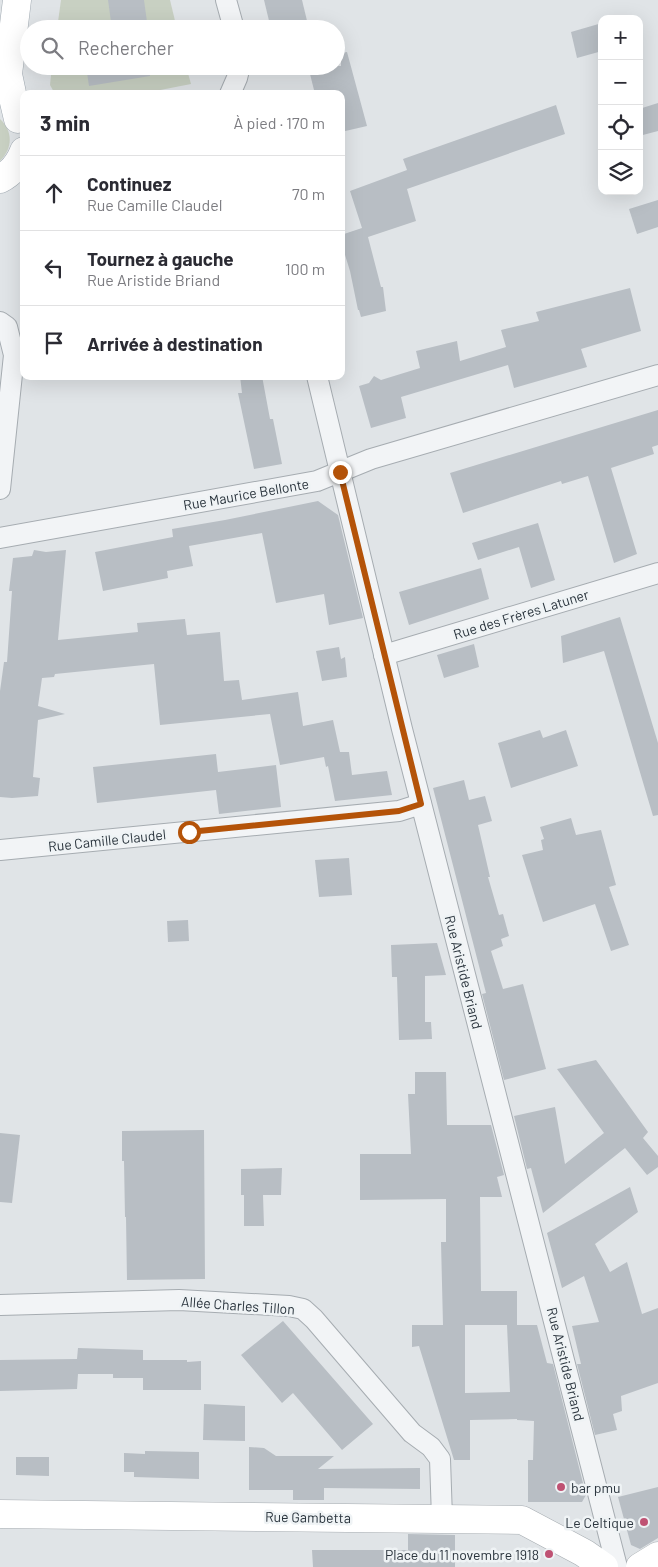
<!DOCTYPE html>
<html lang="fr">
<meta charset="utf-8">
<style>
body{margin:0;font-family:Barlow,sans-serif;background:#f7f7f7;color:#2b2b33}
.controls{position:absolute;right:15px;top:15px;display:grid;overflow:hidden;border-radius:10px;box-shadow:0 5px 20px #0002}
.controls button{width:45px;height:45px;display:grid;place-items:center;padding:0;border:0;border-bottom:1px solid #e1e1e2;background:#fff;color:#2b2b33;font:25px sans-serif}
.stop{position:absolute;width:15px;height:15px;margin:-11px;border:4px solid #b45309;border-radius:50%;background:#fff}
.stop.end{background:#b45309;border-color:#fff;box-shadow:0 1px 5px #0008}
.list{margin:0;padding:0;list-style:none}
h2{display:flex;justify-content:space-between;align-items:center;height:65px;margin:0;padding:0 20px;font-size:21px}
h2 small{font-size:16px;font-weight:400;color:#7c7c81}
.list li{display:grid;grid-template-columns:32px 1fr auto;gap:15px;align-items:center;box-sizing:border-box;height:75px;padding:0 20px;border-top:1px solid #e1e1e2}
.list b{display:block;font-size:19px;white-space:nowrap}
.list p{margin:0;font-size:16px;white-space:nowrap;color:#7c7c81}
.list em{font-size:16px;font-style:normal;color:#7c7c81}
.icon{flex:none;width:28px;height:28px;fill:none;stroke:currentColor;stroke-width:2;stroke-linecap:round;stroke-linejoin:round}
.map{position:relative;flex:none;width:658px;height:1567px;overflow:hidden}
.search{position:absolute;background:#fff;box-shadow:0 5px 20px #0002;left:20px;top:20px;width:325px;height:55px;display:flex;align-items:center;gap:12px;box-sizing:border-box;padding:0 18px;border-radius:28px;color:#7c7c81;font-size:19px}
.panel{position:absolute;background:#fff;box-shadow:0 5px 20px #0002;left:20px;top:90px;width:325px;height:290px;border-radius:10px}
.map>svg:first-child{display:block}
</style>
<div class="map">
<svg width="658" height="1567" viewBox="0 0 658 1567">
<rect width="100%" height="100%" fill="#e0e4e7"/>
<!-- grass -->
<g fill="#c8d0c2">
<path d="M61,0h109l7,29h-120z"/>
<path d="M52,66h134l5,18 -51,10h-85l-5,-9z"/>
<path d="M0,119c13,12 13,29 0,42z"/>
</g>
<!-- building -->
<g fill="#b8bec4">
<path d="M108,0h36l4,29h-36z"/>
<path d="M264,0h38l7,29h-38z"/>
<path d="M602,23v28l-25,7 -6,-26z"/>
<path d="M347,52l20,74 -26,6v-38h-26l-7,-28h33v-13z"/>
<path d="M86,66h63l1,10 -61,10z"/>
<path d="M658,103v28l-19,5v-27z"/>
<path d="M556,105l9,29 -158,55 9,32 -48,16 13,50h2l3,24 -25,6 -2,-7h-1l-8,-39 -9,-29v-7l21,-7 -12,-37 57,-21 -4,-11z"/>
<path d="M658,200v27l-21,7 -8,-25z"/>
<path d="M630,288l11,43 -60,18 6,18 -73,21 -6,-23 -107,32 5,21 -35,10 -12,-42 10,-3 5,-7 7,4 39,-12 -4,-17 41,-10 3,20 46,-14 -5,-17 38,-9 -3,-9z"/>
<path d="M240,376h22l8,43h3l9,45 -28,5 -16,-76h4z"/>
<path d="M658,410v35l-6,2 2,7 -43,14 26,86 -23,9 -26,-87 -26,8 -1,-3 -98,32 -13,-40z"/>
<path d="M318,501l20,14 25,103 -34,7 -5,-31 -48,9 -14,-70 -73,13 4,20 -26,5 1,7 -65,13 -8,-39 78,-15 -1,-8 53,-9z"/>
<path d="M538,523l17,57 -24,8 -12,-41 -41,13 -6,-17z"/>
<path d="M34,550l12,2 20,-2 -8,90 80,-8 -1,-9 48,-4 2,16 33,-3 4,49 15,-1 3,20 56,-8 5,34 30,-6 7,32h9l3,23 35,-4 5,24 -57,6 -7,-35 -2,1 -2,-10 -44,8 -10,-51 -110,11 -6,-61 -99,10 -1,3 -12,1 -4,28 27,8 -27,6 -5,57 7,1 -2,18 -26,2 -12,-1v-106l4,-29h3l5,-71h-3l4,-33 19,-2z"/>
<path d="M481,568l8,31 -80,26 -10,-33z"/>
<path d="M620,617l38,126v72l-5,1 -49,-165 -41,12 -2,-27z"/>
<path d="M474,644l5,23 -35,11 -7,-23z"/>
<path d="M339,647l2,12 4,-2 2,20 -25,4 -6,-30z"/>
<path d="M540,730l3,8 23,-8 12,36 -67,22 -13,-45z"/>
<path d="M216,754l2,18 58,-7 5,42 -62,7 -3,-24 -119,13 -4,-36z"/>
<path d="M464,780l5,20 16,-4 7,25 -14,4 12,52h-2l11,38 4,-1 6,22 -8,3 2,7 -12,5 12,38 20,-5 23,85 -42,11 -22,-86 4,-1 -53,-205z"/>
<path d="M571,818l5,17 25,-5 15,55 -7,2 20,58 -18,6 -16,-47 -52,18 -21,-67 21,-5 -2,-10 3,-1 -4,-12z"/>
<path d="M349,858l3,37 -33,2 -4,-37z"/>
<path d="M188,920l1,21 -21,1 -1,-21z"/>
<path d="M437,943l9,32 -21,1v46h6l1,17 -33,1 -2,-63h-5l-1,-32z"/>
<path d="M596,1060l52,72 -5,6 15,18v11l-11,8 -22,-27 -82,65 -12,-45 -4,1 -13,-53 41,-9 10,57 39,-31 -47,-64z"/>
<path d="M415,1072h31l1,53h44l13,50 -7,2 5,20h-22l1,94h36v34h-52v68l45,-1 -3,-67h30l10,38 6,1 33,131 -4,7h-54v-42h5l1,-39 -17,-1v-1l-47,1v40h-16l-35,-114 -7,1v-22h31l-2,-83h5v-43l-86,1v-46h51l-3,-60h7z"/>
<path d="M204,1130l1,149 -78,1 -1,-63h-1l-1,-56h-2v-30z"/>
<path d="M0,1133l20,2 -8,68 -12,-1z"/>
<path d="M282,1168l-1,27h-18l1,31h-20v-31h-3v-26z"/>
<path d="M630,1187l8,25 -43,32 15,28 17,-10 15,52 16,-6v75l-37,13 1,15 -9,3 4,16 -22,5 -18,-71h4l-9,-38 27,-4 -15,-46 -22,12 -15,-55z"/>
<path d="M283,1321l90,103 -31,26 -49,-57 -11,10 -41,-48z"/>
<path d="M78,1348l65,2v10h44v2l14,-1v29h-58v-12h-30v-4h-35l-1,15 -77,2v-31l77,-1z"/>
<path d="M204,1404l41,2v35l-42,-1z"/>
<path d="M249,1447l15,1 12,8h58l-16,13 102,-1v21l-96,-1v12h-31v-10h-44z"/>
<path d="M145,1451l54,1v27l-65,-2v-5h-10v-19l21,1z"/>
<path d="M16,1457h33v19l-33,-1z"/>
<path d="M658,1487v51l-18,11 -9,-4 -13,-48z"/>
<path d="M408,1534l47,1v32h-142l-1,-17h96z"/>
</g>
<g fill="none" stroke-linecap="round" stroke-linejoin="round">
<!-- street casing -->
<g stroke="#a6acb1" stroke-width="22">
<g id="street">
<path d="M226,0l8,29"/>
<path d="M230,94l7,-16 3,-12"/>
<path d="M0,322l7,5 7,28 -14,134"/>
<path d="M317,376l85,353 215,838"/>
<path d="M0,538l317,-57 54,-22 287,-84"/>
<path d="M384,655l274,-82"/>
<path d="M0,850l399,-39 22,-7"/>
<path d="M0,1305l179,-5 110,6 14,3 11,10 98,114 19,14 9,12 2,59"/>
</g>
</g>
<!-- secondary casing -->
<g stroke="#a6acb1" stroke-width="29">
<g id="secondary">
<path d="M0,1514l522,6 62,33 20,14"/>
<path d="M640,1567l18,-11"/>
</g>
</g>
<!-- primary casing -->
<g stroke="#a1aab2" stroke-width="29">
<g id="primary">
<path d="M17,0l-9,74 5,24 5,21"/>
<path d="M0,179c12,-6 19,-15 24,-28"/>
</g>
</g>
<!-- street -->
<use href="#street" stroke="#f2f4f6" stroke-width="20"/>
<!-- secondary -->
<use href="#secondary" stroke="#fff" stroke-width="28"/>
<!-- primary -->
<use href="#primary" stroke="#fff" stroke-width="28"/>
</g>
<g fill="none" stroke-linecap="round" stroke-linejoin="round">
<!-- route -->
<path stroke="#b45309" stroke-width="6" d="M189,832l210,-21 22,-7 -81,-332"/>
</g>
<!-- markers -->
<g fill="#bf5273" stroke="#eff3f5" stroke-width="2">
<circle cx="561" cy="1487" r="5"/>
<circle cx="644" cy="1522" r="5"/>
<circle cx="549" cy="1554" r="5"/>
</g>
<g text-anchor="middle" dominant-baseline="central" stroke-width="5" stroke-linejoin="round" paint-order="stroke">
<!-- street labels -->
<g font-size="14" fill="#2a343d" stroke="#eff3f5">
<text transform="translate(246 494) rotate(-10)">Rue Maurice Bellonte</text>
<text transform="translate(521 614) rotate(-17)">Rue des Frères Latuner</text>
<text transform="translate(107 840) rotate(-6)">Rue Camille Claudel</text>
<text transform="translate(464 972) rotate(76)">Rue Aristide Briand</text>
<text transform="translate(238 1305) rotate(4)">Allée Charles Tillon</text>
<text transform="translate(566 1364) rotate(76)">Rue Aristide Briand</text>
<text transform="translate(308 1517) rotate(1)">Rue Gambetta</text>
</g>
<!-- poi labels -->
<g font-size="14" fill="#2a343d" stroke="#eff3f5" text-anchor="end">
<text x="571" y="1487" text-anchor="start">bar pmu</text>
<text x="634" y="1522">Le Celtique</text>
<text x="539" y="1554">Place du 11 novembre 1918</text>
</g>
</g>
</svg>
<div class="controls">
<button>+</button>
<button>−</button>
<button><svg class="icon" aria-label="locate" viewBox="0 0 24 24"><circle cx="12" cy="12" r="6"/><path d="M12 2v4M12 18v4M2 12h4M18 12h4"/></svg></button>
<button><svg class="icon" aria-label="layers" viewBox="0 0 24 24"><path d="M12 4l9 5-9 5-9-5zM3 14l9 5 9-5"/></svg></button>
</div>
<div class="stop" style="left:189px;top:832px"></div>
<div class="stop end" style="left:340px;top:472px"></div>
<div class="search"><svg class="icon" aria-label="search" viewBox="0 0 24 24"><circle cx="10" cy="10" r="6"/><path d="M15 15l6 6"/></svg>Rechercher</div>
<section class="panel">
<h2>3 min<small>À pied · 170 m</small></h2>
<ul class="list">
<li><svg class="icon" aria-label="ahead" viewBox="0 0 24 24"><path d="M12 20V5M6 11l6-6 6 6"/></svg><div><b>Continuez</b><p>Rue Camille Claudel</p></div><em>70 m</em></li>
<li><svg class="icon" aria-label="left" viewBox="0 0 24 24"><path d="M17 20v-9H6M10 6l-5 5 5 5"/></svg><div><b>Tournez à gauche</b><p>Rue Aristide Briand</p></div><em>100 m</em></li>
<li><svg class="icon" aria-label="arrive" viewBox="0 0 24 24"><path d="M6 21V4h12l-3 4 3 4H6"/></svg><div><b>Arrivée à destination</b></div></li>
</ul>
</section>
</div>
